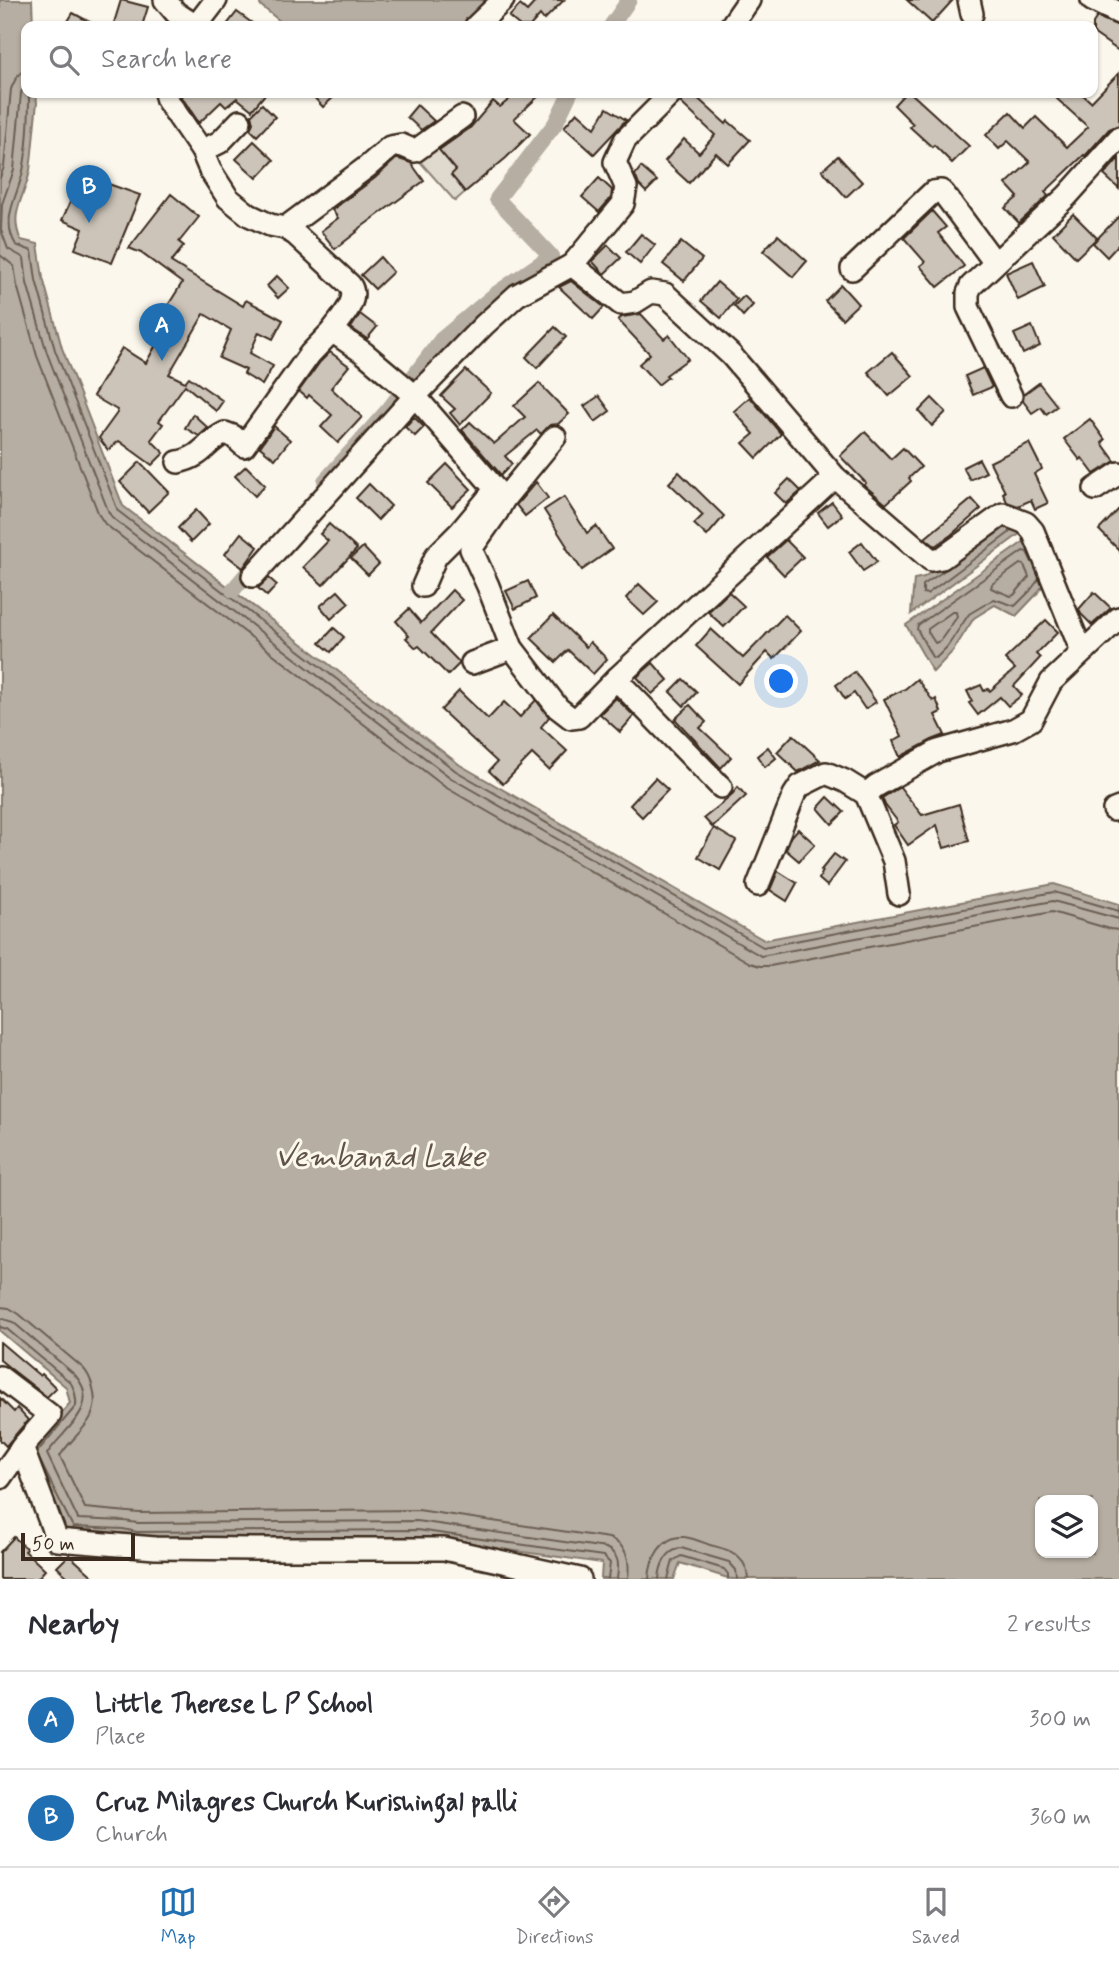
<!DOCTYPE html>
<style>
body{margin:0;font-family:Mynerve,sans-serif;background:#f2f2f3;color:#2b2b33}
.controls{position:absolute;right:21px;bottom:21px;display:grid;overflow:hidden;border-radius:14px;box-shadow:0 2px 5px #0004}
.controls button{width:63px;height:63px;display:grid;place-items:center;padding:0;border:0;border-bottom:2px solid #e1e1e2;background:#fff;color:#2b2b33;font:35px sans-serif}
.scale{position:absolute;left:21px;bottom:18px;width:114px;box-sizing:border-box;padding-left:7px;border:4px solid #3b2a1e;border-top:0;font-size:19px;line-height:24px;white-space:nowrap;color:#3b2a1e;-webkit-text-stroke:5px #fbf7ec;paint-order:stroke}
.you{position:absolute;left:782px;top:682px;width:24px;height:24px;margin:-18px;border:5px solid #fff;border-radius:50%;background:#1a73e8;box-shadow:0 0 0 10px #1a73e833}
.badge{display:grid;place-items:center;width:46px;height:46px;border-radius:50%;background:#1f6fb2;color:#fff;font-size:23px;font-weight:700}
.pin{position:absolute;translate:-50% -58px;filter:drop-shadow(0 2px 4px #0008)}
.pin::after{content:'';position:absolute;top:37px;width:24px;height:21px;background:inherit;clip-path:polygon(0 0,100% 0,50% 100%)}
.list{margin:0;padding:0;list-style:none}
h2{display:flex;justify-content:space-between;align-items:center;height:91px;margin:0;padding:0 28px;font-size:30px}
h2 small{font-size:23px;font-weight:400;color:#7c7c81}
.list li{display:grid;grid-template-columns:46px 1fr auto;gap:21px;align-items:center;box-sizing:border-box;height:98px;padding:0 28px;border-top:2px solid #e1e1e2}
.list b{display:block;font-size:26px;white-space:nowrap}
.list p{margin:0;font-size:23px;white-space:nowrap;color:#7c7c81}
.list em{font-size:23px;font-style:normal;color:#7c7c81}
.icon{flex:none;width:38px;height:38px;fill:none;stroke:currentColor;stroke-width:2;stroke-linecap:round;stroke-linejoin:round}
.map{position:relative;flex:none;width:1119px;height:1579px;overflow:hidden}
.search{position:absolute;background:#fff;box-shadow:0 2px 5px #0004;left:21px;right:21px;top:21px;height:77px;display:flex;align-items:center;gap:18px;box-sizing:border-box;padding:0 24px;border-radius:14px;color:#7c7c81;font-size:26px}
.sheet{height:287px;background:#fff}
nav{display:flex;justify-content:space-around;align-items:center;box-sizing:border-box;height:98px;border-top:2px solid #e1e1e2;background:#fff;font-size:19px;color:#7c7c81}
nav a{display:grid;justify-items:center;gap:4px}
nav .on{color:#1f6fb2}
.map>svg:first-child{display:block}
</style>
<div class="map">
<svg width="1119" height="1579" viewBox="0 0 1119 1579">
<rect width="100%" height="100%" fill="#fbf7ec"/>
<filter id="ink" filterUnits="userSpaceOnUse"><feTurbulence type="fractalNoise" baseFrequency=".0143" numOctaves="2"/><feDisplacementMap in="SourceGraphic" scale="14" xChannelSelector="R" yChannelSelector="G"/><feConvolveMatrix kernelMatrix="1 2 1 2 8 2 1 2 1" color-interpolation-filters="sRGB"/></filter>
<g filter="url(#ink)">
<!-- green -->
<path fill="#dfd9ce" stroke="#8d8276" stroke-width="2" d="M434,143l12,15 9,-7 10,41 -10,9 -41,-46z"/>
<!-- water -->
<g fill="#b6aea2" stroke="#85796d" stroke-width="2" fill-rule="evenodd">
<path d="M0,0h32l1,26h-7v67h10l1,10c-3,22 -4,45 -7,67 -4,25 -22,43 -9,70l17,4 5,34 19,70 61,158 337,259 304,175 290,-56 65,20v675h-388l-51,-16 -6,16h-73l1,-16 -185,-26 -240,2 -110,-5 -39,-82 42,-49 -4,-16 -66,-56zM1040,1500h53v53h-53z"/>
<path d="M262,0h232l-27,26h-181l-26,-21z"/>
<path d="M1002,519l23,11 -114,84 3,-35 10,-2z"/>
<path d="M1029,538l19,40 -12,17 -20,21 -21,-11 -21,13 -21,33 -20,21 -27,-47z"/>
</g>
<g fill="none" stroke-linecap="round" stroke-linejoin="round">
<!-- shore -->
<g stroke="#6c5f53" stroke-width="2">
<path d="M26,82l-5,11 -7,77 -12,34 -1,26 7,19 16,9 3,25 20,70 62,160 5,6 337,259 310,178 292,-55 66,18"/>
<path d="M29,93c0,25 -1,53 -6,78 -5,25 -23,48 -7,74l16,6 4,29 19,70 63,161 338,260 307,176 291,-55 65,19"/>
<path d="M0,178l4,-11 7,-78 6,-13 9,-7"/>
<path d="M0,255l14,11 3,19 20,71 62,159 6,9 340,263 305,176 10,3h10l282,-54 58,17 9,1"/>
<path d="M1032,562l-5,-10 -4,-1 -105,74 -1,4 15,28 4,1 11,-11 22,-33 25,-15 21,7 15,-15 9,-12"/>
<path d="M1020,564l4,1 5,12 -15,18 -3,1 -20,-8 1,-4z"/>
<path d="M948,568l-25,17v8l4,1 82,-61 1,-3"/>
<path d="M952,612h4l1,5 -17,24 -5,2 -7,-11v-3z"/>
<path d="M0,1307l9,1 10,6 64,54c6,6 8,12 10,20 9,33 -18,44 -33,68l25,52 54,5 279,-3 191,28c19,8 21,22 19,41"/>
<path d="M0,1318l13,4 62,53c28,32 -12,54 -28,79l31,65 46,2 14,2 279,-2 189,27c14,7 13,17 11,31"/>
<path d="M0,1327l7,2 63,53c4,5 7,17 6,24l-39,46"/>
<path d="M40,1461l33,66 50,2 14,3 280,-2 186,26 7,7 -2,16"/>
<path d="M649,1579c1,-19 12,-44 35,-42 9,1 18,5 26,8 11,3 23,5 30,14 6,5 7,12 8,20"/>
<path d="M659,1579c1,-14 7,-28 22,-31l48,14 7,8 1,9"/>
<path d="M668,1579l5,-18 8,-5 43,13 4,5v5"/>
</g>
<!-- canal -->
<g stroke="#b6aea2" stroke-width="16">
<path d="M611,26l18,-26"/>
<path d="M325,481l64,-72 52,-69 55,-46 55,-38 -54,-57 58,-75 15,-31"/>
<path d="M233,590l23,-27"/>
</g>
</g>
<!-- building -->
<g fill="#ccc4b9" stroke="#3b2a1e" stroke-width="2">
<path d="M121,0l27,7 -6,19h-29z"/>
<path d="M537,0h27l-20,20 -4,-5 -10,11h-10l-11,-9 11,-12 7,6z"/>
<path d="M907,0h46l-21,23z"/>
<path d="M237,12l19,14h-30z"/>
<path d="M73,13l24,13h-32z"/>
<path d="M1097,17l22,9v25l-26,-18v-10z"/>
<path d="M1119,73v52l-10,4 -24,27 -1,-1 -39,37 3,4 -29,27 -14,-15 13,-11 -12,-13 24,-22 -22,-21 -9,8 -13,-14 24,-23 15,16 11,-11 31,30 21,-20 -31,-28 5,-6h19l10,9z"/>
<path d="M179,93h87l-14,17 -15,-12 -11,9 -5,-5 -22,21z"/>
<path d="M310,93h28l-15,14z"/>
<path d="M517,93h25l-28,26 16,15 -24,24 -41,34 -14,-17 5,-5 -17,-20 31,-22 23,-27 7,6z"/>
<path d="M685,93h7l34,31 2,-3 22,19 -22,24 -12,-11 -27,30 -24,-22 19,-22 15,14 16,-18 -34,-32z"/>
<path d="M905,93h6l58,53 -17,17 -18,-18 -2,2 -22,-20 3,-3 -19,-19z"/>
<path d="M262,104l13,13 -18,19 -7,-7 3,-6 -2,-8z"/>
<path d="M417,105l17,16 -13,9 -14,-13z"/>
<path d="M607,108l19,12 -32,34 -30,-27 13,-15 18,16z"/>
<path d="M254,141l20,19 -17,18 -21,-19z"/>
<path d="M838,156l24,26 -16,15 -24,-27z"/>
<path d="M1119,158v31l-15,-14z"/>
<path d="M396,159h3l12,4 13,18 -68,50 1,1 -22,17 -14,-18 17,-13 -6,-8 43,-32z"/>
<path d="M641,167l16,14 -11,11 -7,-7 -4,-10z"/>
<path d="M599,178l13,12 -1,8 -12,14 -17,-15z"/>
<path d="M100,181l40,14 -28,68 -37,-14 8,-20 -21,-9 16,-35 18,8z"/>
<path d="M171,194l28,23 -20,25 5,4 -13,16 72,44 3,-6 37,20 -10,19 -14,-7 -9,21 23,13 -11,19 -18,-11 2,-4 -27,-12 12,-28 -27,-16 -35,60 16,8 4,-5 34,24 -7,10 -31,-26 -26,36 4,3 -12,16 13,13 -12,12 -33,-24 -11,9 -9,-12 18,-25v-3l-24,-14 29,-48 24,15 28,-51 -7,-5 15,-24 -41,-30 -12,-5z"/>
<path d="M932,211l14,16 -8,6 26,33 -26,21 -18,-21 5,-4 -21,-24z"/>
<path d="M1073,214l24,24 -21,20 -23,-24z"/>
<path d="M1119,216v28l-12,13 -14,-14z"/>
<path d="M641,234l14,11 -15,19 -14,-12z"/>
<path d="M778,235l29,26 -14,16 -30,-26z"/>
<path d="M681,242l21,17 -18,22 -21,-17z"/>
<path d="M608,245l13,13 -17,16 -12,-13z"/>
<path d="M380,257l13,15 -18,17 -14,-14z"/>
<path d="M1033,261l12,26 -27,13 -12,-27z"/>
<path d="M277,276l12,12 -11,10 -11,-12z"/>
<path d="M571,281l33,26 -11,12 -34,-32z"/>
<path d="M717,282l20,17 -16,19 -20,-17z"/>
<path d="M841,285l17,19 -16,15 -17,-18z"/>
<path d="M744,296l9,9 -10,11 -9,-10z"/>
<path d="M360,314l17,13 -10,12 -16,-11z"/>
<path d="M641,314l23,25 5,-4 19,24 -22,16 2,2 -10,8 -19,-21 11,-10 -32,-34 4,-3z"/>
<path d="M1032,326l8,20 -17,8 -9,-20z"/>
<path d="M555,327l11,10 -29,31 -11,-11z"/>
<path d="M330,352l19,14 -18,22 31,29 -24,26 -17,-16 11,-12 -23,-20 -2,3 -8,-7 21,-29z"/>
<path d="M892,352l21,24 -24,20 -21,-24z"/>
<path d="M983,368l9,19 -19,8 -8,-19z"/>
<path d="M466,370l25,23 -31,32 -10,-12 5,-4 -14,-13z"/>
<path d="M539,383l30,31 -11,10 -8,1 -9,9 -4,-4 -32,26 7,8 -11,11 -39,-45 8,-8 24,22 31,-27 -11,-11z"/>
<path d="M1039,383l18,23 -11,8 -5,-7 -9,6 -9,-12 1,-7z"/>
<path d="M599,396l11,15 -15,11 -11,-16z"/>
<path d="M750,397l31,37 -24,24 -14,-15 11,-9 -20,-23z"/>
<path d="M932,398l14,14 -14,14 -13,-15z"/>
<path d="M193,414l15,14 -9,8 -14,-8z"/>
<path d="M414,417l10,10 -9,9 -10,-9z"/>
<path d="M1090,419l15,21 -3,3 13,18 -21,13 -12,-16 -2,2 -16,-21z"/>
<path d="M274,426l16,14 -15,19 -15,-12z"/>
<path d="M865,432l26,27 12,-11 18,19 -12,11 2,3 -25,23 -22,-19 2,-2 -26,-27z"/>
<path d="M1029,443l13,26 -8,5 14,29 -13,6 -4,-9 -13,6 -11,-4 -4,-9 2,-1 -15,-30z"/>
<path d="M979,459l7,13 -16,8 -7,-13z"/>
<path d="M140,462l29,30 -21,20 -28,-30z"/>
<path d="M447,464l24,25 -19,18 -24,-24z"/>
<path d="M246,466l19,19 -10,11 -20,-20z"/>
<path d="M679,472l45,44 -17,20 -13,-12 9,-9 -34,-32z"/>
<path d="M789,479l12,12 -15,13 -11,-11z"/>
<path d="M536,482l12,16 -23,18 -9,-11z"/>
<path d="M369,484l22,22 -13,14 -22,-22z"/>
<path d="M564,497l23,36 9,-7 16,23 -30,21 -16,-23 1,-1 -23,-36z"/>
<path d="M972,499l9,10 -30,26 -16,11 -10,-8z"/>
<path d="M832,502l10,13 -14,11 -10,-13z"/>
<path d="M1119,509v41l-20,-20z"/>
<path d="M196,510l13,14 -18,18 -13,-14z"/>
<path d="M329,524l28,25 -34,36 -20,-18 25,-26 -8,-7z"/>
<path d="M241,533l17,14 -15,21 -18,-14z"/>
<path d="M786,540l17,17 -19,18 -17,-18z"/>
<path d="M862,542l15,20 -14,9 -14,-19z"/>
<path d="M363,547l16,17 -11,11 -17,-17z"/>
<path d="M269,578l8,7 -10,11 -9,-8z"/>
<path d="M528,581l8,17 -21,11 -9,-18z"/>
<path d="M639,584l19,18 -14,13 -18,-17z"/>
<path d="M452,590l10,10 -31,33 28,29v2l-11,11 -29,-29 -3,2 -10,-10 3,-2 -13,-15 13,-12 12,14z"/>
<path d="M338,591l11,12 -18,16 -11,-13z"/>
<path d="M729,592l15,14 -20,21 -16,-15z"/>
<path d="M1094,592l17,16 -19,17 -11,-11 -2,-5z"/>
<path d="M553,615l33,32 4,-5 17,17 -14,15 -25,-24 -12,12 -25,-24z"/>
<path d="M785,615l16,16 -27,28 -7,-7 -29,32 -42,-38 15,-17 32,29z"/>
<path d="M1046,620l12,12 -22,22 4,4 -26,28 8,9 -14,11 -8,-9 -22,18 -9,-12 3,-2 -5,-10 14,-6 3,6 4,-2 2,2 25,-22 -10,-10z"/>
<path d="M334,628l10,9 -13,15 -11,-9z"/>
<path d="M653,663l15,17 -16,14 -15,-17z"/>
<path d="M855,672l21,30 -11,7 -11,-16 -9,6 -9,-14z"/>
<path d="M683,679l14,13 -13,14 -14,-14z"/>
<path d="M917,679l16,22 3,-2 5,13 -6,3 10,20 -13,5 -32,17 -7,-16 9,-5 -18,-37 21,-10z"/>
<path d="M459,691l29,28 16,-17 16,15 16,-17 13,17 -8,10 26,24 -18,19 -17,-16 -29,30 -14,-13 8,-9 -56,-52z"/>
<path d="M616,698l18,18 -14,16 -20,-18z"/>
<path d="M690,705l16,17 -6,6 31,29 -10,11 -46,-49z"/>
<path d="M793,735l27,25 -22,12 -21,-20z"/>
<path d="M768,747l8,11 -11,9 -8,-11z"/>
<path d="M655,778l13,12 -26,27 -12,-12z"/>
<path d="M738,787l8,9 -34,31 -8,-9 26,-21z"/>
<path d="M900,787l22,28 37,-11 10,37 -25,7 -7,-23 -29,20 -14,-20 4,-3 -13,-17 -3,-7z"/>
<path d="M828,797l16,15 -12,12 -14,-16z"/>
<path d="M714,828l22,13 -16,29 -22,-13z"/>
<path d="M798,829l17,15 -16,17 -13,-11 5,-13z"/>
<path d="M834,854l11,8 -18,24 -8,-7 4,-8 -2,-1z"/>
<path d="M778,871l19,12 -10,18 -17,-11z"/>
<path d="M0,1342l40,34 2,-2 14,14 -9,9 -36,-28 -11,-9z"/>
<path d="M0,1398l14,14 3,-4 11,12 -22,26 -6,-6z"/>
<path d="M14,1537l13,12 -2,2 20,19 -8,9h-37v-27z"/>
<path d="M69,1555l27,24h-26l-13,-12z"/>
</g>
<g fill="none" stroke-linecap="round" stroke-linejoin="round">
<!-- minor casing -->
<g stroke="#3b2a1e" stroke-width="26">
<g id="minor">
<path d="M165,0l11,13 20,13"/>
<path d="M969,0l3,14"/>
<path d="M1092,0l27,13"/>
<path d="M196,26l20,-26"/>
<path d="M476,26l27,-26"/>
<path d="M731,26l18,-26"/>
<path d="M165,93l2,7 35,51 8,19 18,28 21,17 21,10 15,3 10,6 55,51c10,15 -9,33 -18,46l32,22 51,43 69,-71 33,-30 55,-30 49,39 14,-2 16,-10 14,2 66,61 104,122 96,83 11,-2 61,-44 23,9 7,8 49,121"/>
<path d="M202,151l18,-9 20,-21"/>
<path d="M285,228l82,-61 23,-20 11,-2 14,6 47,-34"/>
<path d="M572,265l51,-61 3,-17 -11,-25 10,-22 47,-47"/>
<path d="M852,269l81,-77 8,-1 3,3 51,69"/>
<path d="M1011,396l-43,-89v-14l3,-7 96,-90 52,-58"/>
<path d="M178,462c27,-6 26,-19 47,-29l8,3 11,10 66,-92 22,-23"/>
<path d="M1095,489l24,-16"/>
<path d="M504,499l51,-62"/>
<path d="M253,576l162,-180 89,103 -7,13 -26,37 17,37 24,62 46,60 13,10 8,-1 37,-38 105,108"/>
<path d="M423,586l13,-30 24,-24 35,-42"/>
<path d="M472,663l40,-15"/>
<path d="M616,679l219,-202"/>
<path d="M1114,810l5,-2"/>
<path d="M758,885l36,-90 6,-9 26,-13 19,8 21,13"/>
<path d="M899,894l-5,-33 -28,-67 10,-8 62,-35 75,-21 18,-10 20,-38 68,-64"/>
<path d="M0,1377l50,38 -28,32 -22,31"/>
<path d="M22,1447l35,93 98,8 99,1h190l136,30"/>
</g>
</g>
<!-- minor -->
<use href="#minor" stroke="#fbf7ec" stroke-width="21"/>
</g>
</g>
<g text-anchor="middle" dominant-baseline="central" stroke-width="6" stroke-linejoin="round" paint-order="stroke">
<!-- water labels -->
<g font-size="30" font-style="italic" fill="#605246" stroke="#fbf7ec">
<text x="380" y="1157">Vembanad Lake</text>
</g>
</g>
</svg>
<div class="controls">
<button><svg class="icon" aria-label="layers" viewBox="0 0 24 24"><path d="M12 4l9 5-9 5-9-5zM3 14l9 5 9-5"/></svg></button>
</div>
<div class="scale">50 m</div>
<div class="you"></div>
<div class="pin badge" style="left:162px;top:361px">A</div>
<div class="pin badge" style="left:89px;top:223px">B</div>
<div class="search"><svg class="icon" aria-label="search" viewBox="0 0 24 24"><circle cx="10" cy="10" r="6"/><path d="M15 15l6 6"/></svg>Search here</div>
</div>
<section class="sheet">
<h2>Nearby<small>2 results</small></h2>
<ul class="list">
<li><span class="badge">A</span><div><b>Little Therese L P School</b><p>Place</p></div><em>300 m</em></li>
<li><span class="badge">B</span><div><b>Cruz Milagres Church Kurishingal palli</b><p>Church</p></div><em>360 m</em></li>
</ul>
</section>
<nav>
<a class="on"><svg class="icon" aria-label="map" viewBox="0 0 24 24"><path d="M3 6l6-2 6 2 6-2v14l-6 2-6-2-6 2zM9 4v14M15 6v14"/></svg>Map</a>
<a><svg class="icon" aria-label="directions" viewBox="0 0 24 24"><path d="M12 3l9 9-9 9-9-9zM9 14v-3h6M13 9l2 2-2 2"/></svg>Directions</a>
<a><svg class="icon" aria-label="saved" viewBox="0 0 24 24"><path d="M7 4h10v16l-5-4-5 4z"/></svg>Saved</a>
</nav>
